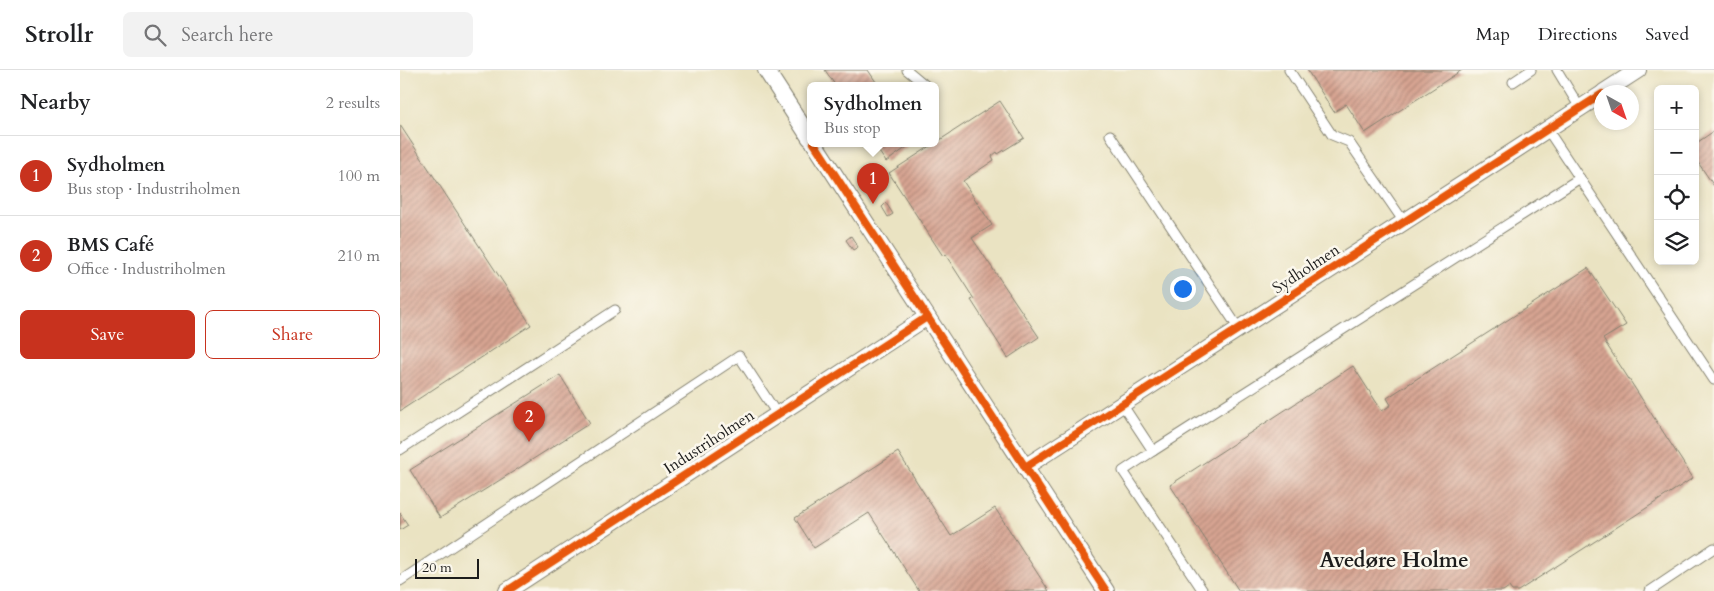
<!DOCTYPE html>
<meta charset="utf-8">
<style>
body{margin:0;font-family:Cardo,serif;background:#f2f2f2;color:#202124}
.controls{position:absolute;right:15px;top:15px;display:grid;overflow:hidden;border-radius:8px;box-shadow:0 2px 8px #0003}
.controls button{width:45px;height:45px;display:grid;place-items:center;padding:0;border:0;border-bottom:1px solid #e0e0e0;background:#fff;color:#202124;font:25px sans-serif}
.compass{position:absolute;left:1194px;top:15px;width:45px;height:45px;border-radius:50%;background:#fff;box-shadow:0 2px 8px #0003;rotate:140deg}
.scale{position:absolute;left:15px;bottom:12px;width:64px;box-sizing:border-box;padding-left:5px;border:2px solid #1c1c1c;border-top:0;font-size:14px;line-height:18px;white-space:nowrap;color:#1c1c1c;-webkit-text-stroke:4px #fbf7ec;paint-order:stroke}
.you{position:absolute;left:782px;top:218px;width:18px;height:18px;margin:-12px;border:4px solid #fff;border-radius:50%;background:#1a73e8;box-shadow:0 0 0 8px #1a73e833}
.badge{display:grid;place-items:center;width:32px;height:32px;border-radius:50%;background:#c8321e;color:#fff;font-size:16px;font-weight:700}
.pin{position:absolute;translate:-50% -41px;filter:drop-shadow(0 1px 2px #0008)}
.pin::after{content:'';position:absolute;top:26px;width:18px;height:15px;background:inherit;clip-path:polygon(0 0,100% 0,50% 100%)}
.popup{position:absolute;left:407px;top:12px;width:132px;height:65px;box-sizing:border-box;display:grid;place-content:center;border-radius:8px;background:#fff;filter:drop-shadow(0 1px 4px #0005);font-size:16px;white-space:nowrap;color:#757577}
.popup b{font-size:19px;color:#202124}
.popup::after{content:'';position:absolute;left:50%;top:100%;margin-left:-10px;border:10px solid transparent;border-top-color:#fff}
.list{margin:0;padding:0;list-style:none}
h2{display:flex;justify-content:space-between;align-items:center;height:65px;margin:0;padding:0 20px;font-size:21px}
h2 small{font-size:16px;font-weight:400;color:#757577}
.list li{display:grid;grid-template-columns:32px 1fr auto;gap:15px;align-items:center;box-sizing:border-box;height:80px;padding:0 20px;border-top:1px solid #e0e0e0}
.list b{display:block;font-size:19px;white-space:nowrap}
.list p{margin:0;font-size:16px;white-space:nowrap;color:#757577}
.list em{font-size:16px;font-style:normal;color:#757577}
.actions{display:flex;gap:10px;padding:15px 20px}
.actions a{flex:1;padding:11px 0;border:1px solid #c8321e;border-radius:8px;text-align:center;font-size:18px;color:#c8321e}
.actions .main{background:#c8321e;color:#fff}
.icon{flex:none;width:28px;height:28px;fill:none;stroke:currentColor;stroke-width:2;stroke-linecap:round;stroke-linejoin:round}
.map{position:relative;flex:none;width:1314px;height:521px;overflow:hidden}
header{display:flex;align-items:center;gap:30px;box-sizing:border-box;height:70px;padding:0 25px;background:#fff;border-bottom:1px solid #e0e0e0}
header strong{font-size:24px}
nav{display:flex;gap:28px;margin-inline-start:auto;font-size:18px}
.search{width:350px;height:45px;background:#f2f2f2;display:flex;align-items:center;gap:12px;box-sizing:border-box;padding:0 18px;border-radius:8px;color:#757577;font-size:19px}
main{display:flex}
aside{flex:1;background:#fff}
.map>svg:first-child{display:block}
</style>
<header>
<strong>Strollr</strong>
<div class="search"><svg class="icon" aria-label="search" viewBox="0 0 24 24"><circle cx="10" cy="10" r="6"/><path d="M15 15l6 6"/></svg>Search here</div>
<nav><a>Map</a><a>Directions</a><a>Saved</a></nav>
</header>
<main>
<aside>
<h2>Nearby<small>2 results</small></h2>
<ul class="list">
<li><span class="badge">1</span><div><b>Sydholmen</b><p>Bus stop · Industriholmen</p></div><em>100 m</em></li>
<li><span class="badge">2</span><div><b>BMS Café</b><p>Office · Industriholmen</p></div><em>210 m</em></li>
</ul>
<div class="actions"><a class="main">Save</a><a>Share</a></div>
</aside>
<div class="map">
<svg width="1314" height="521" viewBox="0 0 1314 521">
<defs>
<pattern id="building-hatch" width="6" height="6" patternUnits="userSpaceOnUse" patternTransform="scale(1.25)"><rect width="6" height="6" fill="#d7a492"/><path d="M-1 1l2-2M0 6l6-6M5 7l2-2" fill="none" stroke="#ae8576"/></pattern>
</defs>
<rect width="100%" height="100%" fill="#fbf7ec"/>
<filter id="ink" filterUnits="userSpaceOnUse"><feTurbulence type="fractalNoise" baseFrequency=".02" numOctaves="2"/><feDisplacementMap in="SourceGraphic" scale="10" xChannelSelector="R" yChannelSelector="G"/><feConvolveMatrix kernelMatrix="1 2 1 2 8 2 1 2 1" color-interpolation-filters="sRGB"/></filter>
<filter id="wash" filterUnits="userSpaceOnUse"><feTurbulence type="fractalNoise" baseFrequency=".0096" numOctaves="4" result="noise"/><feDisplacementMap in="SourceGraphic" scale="20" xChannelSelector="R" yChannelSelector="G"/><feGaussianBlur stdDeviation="1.12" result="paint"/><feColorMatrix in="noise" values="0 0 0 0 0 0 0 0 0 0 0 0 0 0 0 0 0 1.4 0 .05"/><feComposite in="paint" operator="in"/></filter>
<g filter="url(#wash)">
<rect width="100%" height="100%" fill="#eae3c2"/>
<g id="blocks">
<!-- building -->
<g fill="url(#building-hatch)">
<path d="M425,0h43l10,15h-43z"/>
<path d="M907,0h155l-97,63 -19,-29 -12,8z"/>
<path d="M600,31l24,37 -26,16 -1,-2 -5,4 2,4 -31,21 29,44 -20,13 67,99 -31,21 -37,-58 3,-1 -29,-45 -2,2 -54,-83z"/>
<path d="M0,55l131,200 -131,86z"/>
<path d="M1314,61v55l-19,-28v-14z"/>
<path d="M473,73h31l3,4 -21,15z"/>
<path d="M486,133l7,11 -5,3 -6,-10z"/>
<path d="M451,166l7,11 -5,3 -7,-10z"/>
<path d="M1188,198l38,57 -23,14 90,139 -175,113h-6l-3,-4 -6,4h-264l-69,-106 183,-119 29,45 9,-6 -4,-7z"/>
<path d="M160,305l30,48 -150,95 -30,-48z"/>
<path d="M498,382l53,84 44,-28 54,83h-130l-50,-78 -55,35 -19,-30z"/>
<path d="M0,443l8,12 -8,5z"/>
</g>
</g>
</g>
<g filter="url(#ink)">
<use href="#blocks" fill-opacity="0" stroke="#83806f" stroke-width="1"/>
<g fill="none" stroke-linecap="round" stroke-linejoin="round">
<!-- service casing -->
<g stroke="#83806f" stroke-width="11">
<g id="service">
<path d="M507,0l18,15"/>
<path d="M889,0l43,65 17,7 55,80"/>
<path d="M1157,0l23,38"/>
<path d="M1113,12l18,-12"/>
<path d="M1147,59l167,251"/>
<path d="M710,65l129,194"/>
<path d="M722,334l31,47 -30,20 80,120"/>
<path d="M0,380l215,-140"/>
<path d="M753,381l427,-273"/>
<path d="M0,511l339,-225 38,58"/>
<path d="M1250,521l64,-43"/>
</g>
</g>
<!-- minor casing -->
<g stroke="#83806f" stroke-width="18">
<g id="minor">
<path d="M366,0l44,68"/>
<path d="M1204,22l34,-22"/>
<path d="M414,73l292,448"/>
<path d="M625,397l577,-373"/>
<path d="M107,521l420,-274"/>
</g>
</g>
<!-- service -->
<use href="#service" stroke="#fff" stroke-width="9"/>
<!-- minor -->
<use href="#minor" stroke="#fff" stroke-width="16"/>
<!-- cycleway casing -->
<g stroke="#fbf7ec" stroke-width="11">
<g id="cycleway">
<path d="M414,73l292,448"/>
<path d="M625,397l577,-373"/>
<path d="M107,521l420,-274"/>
</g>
</g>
<!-- cycleway -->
<use href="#cycleway" stroke="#e8590c" stroke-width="8"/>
</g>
</g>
<g text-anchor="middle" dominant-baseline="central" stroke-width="5" stroke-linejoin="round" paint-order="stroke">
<!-- street labels -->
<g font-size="16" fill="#1c1c1c" stroke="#fbf7ec">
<text transform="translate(906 199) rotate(-33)">Sydholmen</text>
<text transform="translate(309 372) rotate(-33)">Industriholmen</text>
</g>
<!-- district labels -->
<g font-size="21" font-weight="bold" fill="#1c1c1c" stroke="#fbf7ec">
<text x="994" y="490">Avedøre Holme</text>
</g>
</g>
</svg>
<div class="controls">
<button>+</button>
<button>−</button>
<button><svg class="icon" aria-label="locate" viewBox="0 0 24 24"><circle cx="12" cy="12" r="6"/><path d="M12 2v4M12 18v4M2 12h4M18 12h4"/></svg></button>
<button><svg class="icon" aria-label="layers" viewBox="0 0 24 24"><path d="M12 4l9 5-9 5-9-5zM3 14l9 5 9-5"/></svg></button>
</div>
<svg class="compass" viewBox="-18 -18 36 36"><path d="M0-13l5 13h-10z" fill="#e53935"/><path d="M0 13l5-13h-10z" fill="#757577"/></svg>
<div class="scale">20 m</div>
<div class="you"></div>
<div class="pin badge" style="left:473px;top:134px">1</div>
<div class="popup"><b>Sydholmen</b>Bus stop</div>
<div class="pin badge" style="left:129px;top:372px">2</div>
</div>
</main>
